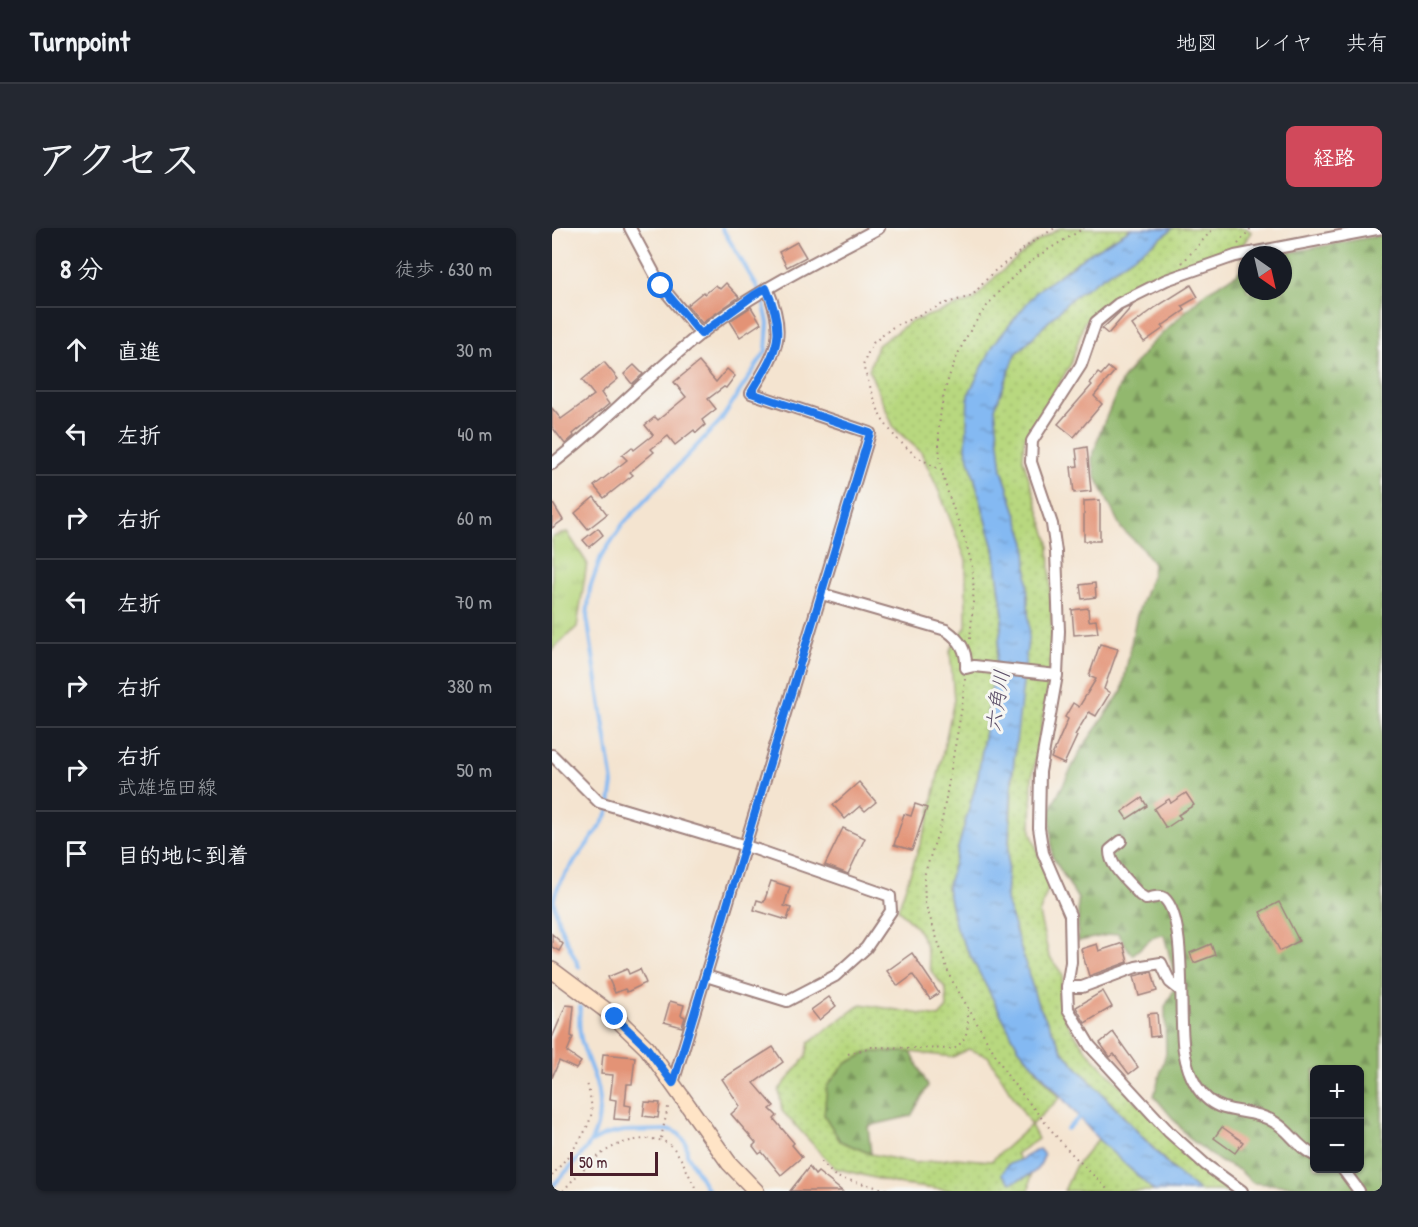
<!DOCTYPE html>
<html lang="ja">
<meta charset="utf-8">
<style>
body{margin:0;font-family:"Patrick Hand","Klee One",sans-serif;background:#242831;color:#f1f3f6}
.controls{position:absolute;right:18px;bottom:18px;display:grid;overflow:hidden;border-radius:9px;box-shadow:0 2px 4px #0004}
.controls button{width:54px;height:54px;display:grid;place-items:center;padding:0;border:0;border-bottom:2px solid #363941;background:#171b24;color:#f1f3f6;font:30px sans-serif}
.compass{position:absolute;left:686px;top:18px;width:54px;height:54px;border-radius:50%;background:#171b24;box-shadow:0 2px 4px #0004;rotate:146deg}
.scale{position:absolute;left:18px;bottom:15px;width:88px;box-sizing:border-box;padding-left:6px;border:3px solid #4a1f2b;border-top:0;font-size:16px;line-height:21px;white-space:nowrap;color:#4a1f2b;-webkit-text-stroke:4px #f6f6f2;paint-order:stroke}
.stop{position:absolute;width:18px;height:18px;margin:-14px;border:4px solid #1a73e8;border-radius:50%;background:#fff}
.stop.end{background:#1a73e8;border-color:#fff;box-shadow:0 2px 6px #0008}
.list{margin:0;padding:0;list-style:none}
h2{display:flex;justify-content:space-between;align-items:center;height:78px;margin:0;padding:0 24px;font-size:26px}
h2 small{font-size:20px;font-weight:400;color:#9ea1a6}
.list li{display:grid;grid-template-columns:39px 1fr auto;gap:18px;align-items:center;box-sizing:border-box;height:84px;padding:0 24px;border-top:2px solid #363941}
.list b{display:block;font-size:22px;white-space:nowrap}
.list p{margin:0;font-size:20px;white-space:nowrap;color:#9ea1a6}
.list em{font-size:20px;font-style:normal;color:#9ea1a6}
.icon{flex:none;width:33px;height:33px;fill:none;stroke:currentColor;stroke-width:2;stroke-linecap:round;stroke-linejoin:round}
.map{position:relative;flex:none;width:830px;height:963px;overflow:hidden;border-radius:9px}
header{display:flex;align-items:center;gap:36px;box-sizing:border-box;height:84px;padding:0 30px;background:#171b24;border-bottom:2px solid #363941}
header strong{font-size:28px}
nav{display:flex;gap:33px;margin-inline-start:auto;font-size:21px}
.intro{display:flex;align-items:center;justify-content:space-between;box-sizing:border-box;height:144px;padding:0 36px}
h1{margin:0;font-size:42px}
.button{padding:15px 27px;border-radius:9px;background:#d1495b;color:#fff;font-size:21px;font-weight:700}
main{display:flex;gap:36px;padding:0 36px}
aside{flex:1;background:#171b24;border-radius:9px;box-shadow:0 2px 4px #0004}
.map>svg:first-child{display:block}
</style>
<header>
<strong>Turnpoint</strong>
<nav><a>地図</a><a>レイヤ</a><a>共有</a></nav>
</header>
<div class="intro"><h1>アクセス</h1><a class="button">経路</a></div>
<main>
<aside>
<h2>8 分<small>徒歩 · 630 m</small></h2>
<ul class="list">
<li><svg class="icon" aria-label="ahead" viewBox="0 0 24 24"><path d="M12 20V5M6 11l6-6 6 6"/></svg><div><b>直進</b></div><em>30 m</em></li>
<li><svg class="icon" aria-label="left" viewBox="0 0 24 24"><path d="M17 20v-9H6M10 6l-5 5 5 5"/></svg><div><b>左折</b></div><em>40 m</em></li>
<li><svg class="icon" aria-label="right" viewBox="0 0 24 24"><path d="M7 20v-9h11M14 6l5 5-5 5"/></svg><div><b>右折</b></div><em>60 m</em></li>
<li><svg class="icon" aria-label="left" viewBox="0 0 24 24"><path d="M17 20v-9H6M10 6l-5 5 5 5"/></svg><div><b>左折</b></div><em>70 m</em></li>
<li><svg class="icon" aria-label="right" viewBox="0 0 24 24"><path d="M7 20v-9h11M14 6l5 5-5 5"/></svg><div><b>右折</b></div><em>380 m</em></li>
<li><svg class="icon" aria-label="right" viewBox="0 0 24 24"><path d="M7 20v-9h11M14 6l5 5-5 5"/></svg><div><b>右折</b><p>武雄塩田線</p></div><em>50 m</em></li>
<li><svg class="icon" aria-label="arrive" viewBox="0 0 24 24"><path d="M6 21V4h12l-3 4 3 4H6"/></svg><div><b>目的地に到着</b></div></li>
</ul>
</aside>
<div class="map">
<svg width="830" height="963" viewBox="0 0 830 963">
<defs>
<pattern id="grass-dots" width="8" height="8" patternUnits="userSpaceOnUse" patternTransform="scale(1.5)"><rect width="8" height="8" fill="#b8d87f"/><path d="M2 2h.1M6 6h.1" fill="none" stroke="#a0b96e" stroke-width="1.8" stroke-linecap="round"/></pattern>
<pattern id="forest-firs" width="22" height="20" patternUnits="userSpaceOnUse" patternTransform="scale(1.5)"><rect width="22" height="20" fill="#92b86e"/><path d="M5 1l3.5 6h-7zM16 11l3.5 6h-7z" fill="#79955b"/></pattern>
<pattern id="park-tufts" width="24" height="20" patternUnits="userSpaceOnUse" patternTransform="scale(1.5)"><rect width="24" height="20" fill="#b8d87f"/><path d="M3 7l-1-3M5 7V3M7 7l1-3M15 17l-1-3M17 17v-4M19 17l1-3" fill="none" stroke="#a0b96e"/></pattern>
<pattern id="water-ripples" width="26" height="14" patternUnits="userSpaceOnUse" patternTransform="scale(1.5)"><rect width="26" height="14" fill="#84b9f2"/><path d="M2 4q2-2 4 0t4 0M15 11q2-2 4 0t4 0" fill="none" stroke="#6e96c4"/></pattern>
</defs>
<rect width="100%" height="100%" fill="#f6f6f2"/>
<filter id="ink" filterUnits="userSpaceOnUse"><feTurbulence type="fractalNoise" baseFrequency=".0167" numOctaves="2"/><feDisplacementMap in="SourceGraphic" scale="12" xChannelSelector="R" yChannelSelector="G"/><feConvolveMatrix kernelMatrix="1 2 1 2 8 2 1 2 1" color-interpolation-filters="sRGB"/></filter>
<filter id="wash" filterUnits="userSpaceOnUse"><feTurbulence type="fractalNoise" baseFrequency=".008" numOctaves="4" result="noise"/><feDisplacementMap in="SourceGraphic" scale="24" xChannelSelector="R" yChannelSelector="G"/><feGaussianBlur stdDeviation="1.35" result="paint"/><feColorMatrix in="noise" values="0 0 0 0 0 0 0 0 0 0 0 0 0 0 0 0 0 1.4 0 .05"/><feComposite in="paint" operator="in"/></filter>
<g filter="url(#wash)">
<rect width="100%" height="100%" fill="#f4e4d0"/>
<!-- grass -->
<g fill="url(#grass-dots)" stroke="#817c55" stroke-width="1.5" fill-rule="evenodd">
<path d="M508,0h72l-43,26 -52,37 -71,157 28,100 9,67 -25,161 -31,112 9,40 62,119 42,51 -29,27 7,14 -22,15 4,6 -13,5 4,18 20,-8 -2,16h-73l-54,-6 -67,-17 -53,-57 -3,-21 27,-33 3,-14 52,-39 78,13 8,-9 -1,-19 -15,-18 -6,-28 -9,-16 -18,-18 31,-91 25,-118 -4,-50 16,-23v-67l-25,-64 -20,-44 -27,-24 -25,-58 8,-24 33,-24 64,-22 21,-23 41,-35zM416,821l20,7 43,69 -40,36 -35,-3 -41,5 -44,-9 -31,-13 5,-77 24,-12h42l42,5z"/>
<path d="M621,0h73l5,4 -9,14 -82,28 -58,30 -18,18 -13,42 -47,76 -1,19 26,84 3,92 -4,53 -16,90 -1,54 18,54 -10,28 10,42 14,19 -4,24 7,23 21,29 114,118 27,22h-29l-24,-20 -111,-118 -27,-51 -31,-102 20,-357 -24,-73 -8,-62 22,-54 57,-57 92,-62z"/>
<path d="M546,911l56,52h-90l11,-24z"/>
</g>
<!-- forest -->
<g fill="url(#forest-firs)" stroke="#6e6c4c" stroke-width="1.5" fill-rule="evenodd">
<path d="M830,7v956h-77l-11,-5 -41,-3 -14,-13 -18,-8 -31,-23 -36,-43 12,-43 -1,-46 12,-23 -13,-49 -9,1 -23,19 -14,-22 -40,8v-42l-26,-43 -2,-46 31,-60 41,-59 14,-73 16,-44 1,-10 -10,-15 -22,-21 -25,-51 -4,-18 8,-27 22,-52 28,-35 56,-53 31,-18 10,-12v29h36v-36h-7zM762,842h46v98h-46z"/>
<path d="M317,824h42l17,34 -17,30 -43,10 3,28 -31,-13 -16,-26 3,-29 18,-22z"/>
</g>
<!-- park -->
<path fill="url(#park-tufts)" stroke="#817c55" stroke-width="1.5" d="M15,304l20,31 -10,64 -25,23v-113z"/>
<!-- water -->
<g fill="url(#water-ripples)" stroke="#676c8e" stroke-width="1.5">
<path d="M580,0h41l-8,7 -92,62 -57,57 -21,54 7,62 24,73 3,88 -17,146 -6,123 31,102 27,51 110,118 25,20h-45l-56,-52 -80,-92 -62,-119 -9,-40 31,-112 25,-161 -9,-67 -28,-100 2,-53 26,-51 43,-53 52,-37z"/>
<path d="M487,921l5,6c-5,19 -16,21 -33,28l-9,-9 5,-9 13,-5z"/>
</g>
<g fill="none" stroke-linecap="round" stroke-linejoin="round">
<!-- stream -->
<g stroke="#84b9f2" stroke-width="4">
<path d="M27,739c-9,-20 -22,-42 -25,-65 -2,-21 45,-66 54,-90 3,-9 3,-19 5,-28l-26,-167 3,-29 11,-31 22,-33 98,-104 45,-69 2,-28 -6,-28 -40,-67"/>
<path d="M515,901l15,-14"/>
<path d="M40,914l13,-7 19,-4 47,-1 8,4 7,9 1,11 21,37"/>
<path d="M0,959c11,-13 32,-32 39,-46 11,-19 10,-47 2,-67 -10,-27 -16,-37 -13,-67"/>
</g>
</g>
<g id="blocks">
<!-- building -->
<g fill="#e39376">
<path d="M245,14l9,15 -19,10 -8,-15z"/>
<path d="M174,55l13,14 -37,26 -15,-18 16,-13 2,2 11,-9 4,4z"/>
<path d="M639,57l7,12 -16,9 3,4 -23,16 2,2 -20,14 -12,-17 24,-18z"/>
<path d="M581,77l-25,29 -6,-5 20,-19z"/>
<path d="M199,79l10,16 -21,14 -10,-16z"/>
<path d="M52,134l14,17 -17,14 8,11 -36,30 1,2 -9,8 -13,-17v-19l9,11 33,-24 -12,-15z"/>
<path d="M147,134l17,20 11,-13 8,7 -9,12 -2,-1 -16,12 8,10 -14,11 3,5 -9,8 -2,-3 -19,15 -7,-9 -17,13 3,3 -24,20 3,3 -29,23 -10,-12 33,-26 -5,-5 10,-8 2,3 19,-15 -8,-10 10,-8 3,3 28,-23 -12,-15z"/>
<path d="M82,137l9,9 -11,10 -8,-10z"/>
<path d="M556,139l6,5 -20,24 8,8 -28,33 -16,-13 34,-39 -2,-2 8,-10 3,2z"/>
<path d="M535,219l4,44 -17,2 -3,-26 7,-1 -2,-17z"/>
<path d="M42,269l13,17 -19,15 -13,-16z"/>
<path d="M548,272v41h-16v-40z"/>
<path d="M0,274l11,18 -11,8z"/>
<path d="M46,300l5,7 -14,12 -6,-7z"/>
<path d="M543,355l1,14 -14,2 -2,-14z"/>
<path d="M536,380l1,13 7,-1 2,13 -24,2 -2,-25z"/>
<path d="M548,416l18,5 -14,40 6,4 -14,23 -7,-4 -14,23 2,1 -13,28 -13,-6 17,-39 -3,-2 8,-14 6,4 17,-28 -7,-3z"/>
<path d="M307,554l17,20 -11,9 -5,-5 -15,13 -12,-14z"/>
<path d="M634,565l8,12 -16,10 3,3 -15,10 -12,-19 15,-10 2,4z"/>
<path d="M590,570l5,8 -20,13 -5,-7z"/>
<path d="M363,576l12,4 -15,42 -18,-5 10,-31 7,2z"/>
<path d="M291,600l22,10 -17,36 -23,-9z"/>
<path d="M219,653l19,6 -6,19 7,2 -4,12 -33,-10 3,-10 7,2z"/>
<path d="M727,674l20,39 -19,10 -20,-39z"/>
<path d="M0,706l11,10 -4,7 -7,-4z"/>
<path d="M571,715l5,19 -39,14 -8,-27 16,-5 2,7z"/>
<path d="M659,716l4,11 -21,8 -4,-10z"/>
<path d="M360,725l27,40 -9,6 -17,-24 -15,11 -11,-15z"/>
<path d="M75,741l2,5 11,-5 6,14 -19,9 -2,-3 -10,4 -7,-16z"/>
<path d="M600,744l5,19 -18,5 -5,-20z"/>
<path d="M551,763l9,16 -27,16 -9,-16z"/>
<path d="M277,769l7,9 -17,14 -8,-10z"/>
<path d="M118,773l14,4 -3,10 4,2 -3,10 -18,-5z"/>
<path d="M14,777l8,1 -3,30 2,1 -6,15 14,10 -5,7 -17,-8 -7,17v-40z"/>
<path d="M605,785l2,23 -9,1 -2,-23z"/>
<path d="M561,804l25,35 -9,7 -15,-20 -4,3 -10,-14z"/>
<path d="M221,819l10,15 -29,21 20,23 -4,3 7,7 -3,3 20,24 -2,2 10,12 -21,18 -19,-23 -3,2 -6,-8 3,-3 -25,-29 9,-8 -18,-27z"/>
<path d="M51,826l32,3 -3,27h-5l-2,21 6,1 -2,14 -15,-1 2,-19 -6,-1 3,-24 -12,-1z"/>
<path d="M93,874l15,1 -2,15 -15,-2z"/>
<path d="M670,899l21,15 -8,11 -21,-15z"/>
<path d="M257,939l6,8 3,-3 24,19h-52z"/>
</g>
</g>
</g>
<g filter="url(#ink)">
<use href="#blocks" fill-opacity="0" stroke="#9f827e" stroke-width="1.5"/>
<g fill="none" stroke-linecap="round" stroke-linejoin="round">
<!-- minor casing -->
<g stroke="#9f827e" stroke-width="14">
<g id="minor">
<path d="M78,0l31,58 40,48"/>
<path d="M0,236c52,-40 96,-88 147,-129 55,-44 119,-74 180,-107"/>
<path d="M270,366l124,36c14,10 21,20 20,38l8,-2 83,9"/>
<path d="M0,527l47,47 147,44 144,50 1,15 -25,37 -31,28 -48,25 -81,-25"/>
<path d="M569,613l-11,9c-1,17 20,33 30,45l6,4c5,-1 14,-4 18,-1 24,21 14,121 20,153 4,23 15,50 40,57 18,5 35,4 52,15 14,8 22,25 38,32"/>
<path d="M515,759h15l54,-20 25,-4 9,19 10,8"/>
<path d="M121,855l197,-650 -119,-40c25,-42 37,-56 16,-105"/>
<path d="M790,940l17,23"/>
<path d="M690,963l-36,-26 -37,-33 -79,-86 -22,-37 -1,-22 4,-25 -1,-47 -27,-62 -4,-25 1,-56 17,-97 2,-44 -3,-79 -4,-28 -21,-62 1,-21 49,-76 15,-43 22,-18 48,-24 69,-24 147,-28"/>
</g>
</g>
<!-- secondary casing -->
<g stroke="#9f827e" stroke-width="18">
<path id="secondary" d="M0,742l63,47 32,31 82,115 27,28"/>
</g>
<!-- path -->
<g stroke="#9f827e" stroke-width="2" stroke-dasharray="1.5 4.5" stroke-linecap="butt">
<path d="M686,16l13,-16"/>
<path d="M630,35l32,-35"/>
<path d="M390,243l-26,-15 -20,-18 -15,-20 -18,-52 3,-9 7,-14 20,-16 50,-23 29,-8 20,-23 43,-33 20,-12"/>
<path d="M418,411c2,-25 6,-52 1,-77 -7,-31 -23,-61 -29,-92 -16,-82 32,-169 99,-216 14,-9 29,-17 43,-26"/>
<path d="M413,451l-3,28 -20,113 -18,56 1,27 25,74 59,101 56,69 44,44"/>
<path d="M296,826l24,-7 82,2c15,-11 14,-22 14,-39"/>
<path d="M109,910l8,-35"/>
<path d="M269,934l15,15 56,14"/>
<path d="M0,948c13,-17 34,-39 39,-60 2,-11 -2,-23 -4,-34"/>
<path d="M11,963c24,-27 45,-51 84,-52 11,0 20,1 28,11 9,12 15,28 22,41"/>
</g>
<!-- minor -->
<use href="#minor" stroke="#fff" stroke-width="10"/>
<!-- secondary -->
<use href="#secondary" stroke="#ffe4c6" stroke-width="15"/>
</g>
</g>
<g fill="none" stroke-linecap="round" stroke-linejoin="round" filter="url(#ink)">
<!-- route -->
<path stroke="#1a73e8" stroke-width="8" d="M63,789l32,31 26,35 197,-650 -119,-40c25,-42 37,-56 15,-105l-12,7 -53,39 -40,-48"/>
</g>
<g text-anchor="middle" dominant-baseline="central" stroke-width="6" stroke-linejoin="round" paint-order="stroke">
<!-- water labels -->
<g font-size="21" font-style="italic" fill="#5b4d67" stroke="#f6f6f2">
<text transform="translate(445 473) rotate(-81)">六角川</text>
</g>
</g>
</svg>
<div class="controls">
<button>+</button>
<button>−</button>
</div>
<svg class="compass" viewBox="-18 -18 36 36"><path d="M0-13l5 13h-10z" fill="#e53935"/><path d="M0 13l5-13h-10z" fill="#9ea1a6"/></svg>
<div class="scale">50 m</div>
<div class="stop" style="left:109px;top:58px"></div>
<div class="stop end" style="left:63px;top:789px"></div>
</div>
</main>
